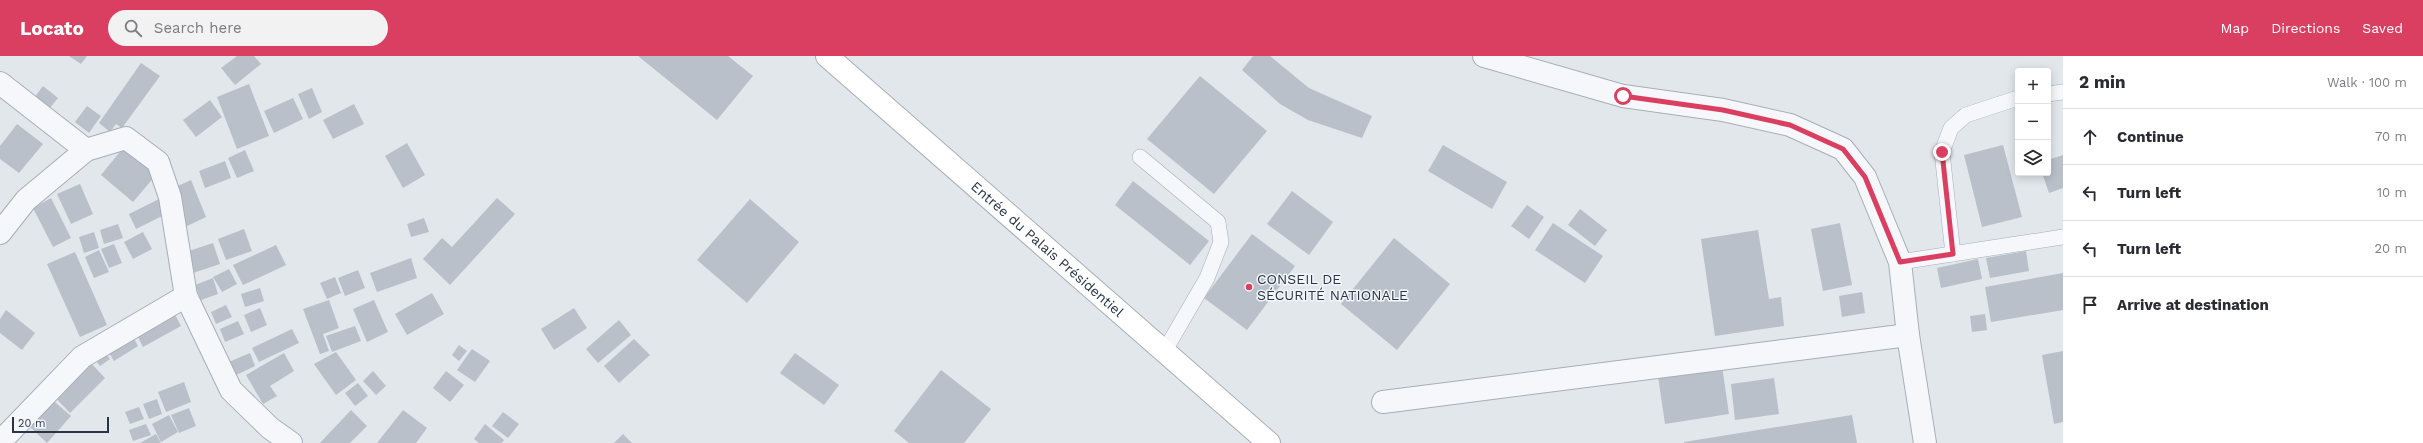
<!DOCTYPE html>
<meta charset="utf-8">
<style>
body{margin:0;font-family:"Work Sans",sans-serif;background:#f2f2f3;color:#2b2b33}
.controls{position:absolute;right:12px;top:12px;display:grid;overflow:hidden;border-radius:4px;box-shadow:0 2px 10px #0003}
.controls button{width:36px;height:36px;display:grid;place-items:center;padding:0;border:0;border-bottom:1px solid #e1e1e2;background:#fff;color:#2b2b33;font:20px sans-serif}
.scale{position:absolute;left:12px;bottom:10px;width:97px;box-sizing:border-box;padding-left:4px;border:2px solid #293546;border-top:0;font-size:11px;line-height:14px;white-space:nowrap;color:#293546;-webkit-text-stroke:3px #f2f5f9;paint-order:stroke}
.stop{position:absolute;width:12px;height:12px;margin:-9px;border:3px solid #da3e60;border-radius:50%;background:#fff}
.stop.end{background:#da3e60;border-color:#fff;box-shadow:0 1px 4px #0008}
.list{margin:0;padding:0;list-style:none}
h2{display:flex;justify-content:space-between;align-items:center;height:52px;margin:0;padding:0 16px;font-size:17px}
h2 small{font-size:13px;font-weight:400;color:#7c7c81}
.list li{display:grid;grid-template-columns:26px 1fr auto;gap:12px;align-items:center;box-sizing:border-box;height:56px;padding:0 16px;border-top:1px solid #e1e1e2}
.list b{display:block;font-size:15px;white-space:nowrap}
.list em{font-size:13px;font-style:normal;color:#7c7c81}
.icon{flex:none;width:22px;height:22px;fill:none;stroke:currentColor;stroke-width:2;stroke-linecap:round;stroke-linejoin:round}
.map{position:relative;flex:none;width:2063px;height:387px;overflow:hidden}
header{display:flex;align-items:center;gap:24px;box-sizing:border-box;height:56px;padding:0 20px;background:#da3e60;color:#fff}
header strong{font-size:19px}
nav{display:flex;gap:22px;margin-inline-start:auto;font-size:14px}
.search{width:280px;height:36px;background:#f2f2f3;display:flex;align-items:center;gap:10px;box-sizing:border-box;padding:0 14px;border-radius:22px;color:#7c7c81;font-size:15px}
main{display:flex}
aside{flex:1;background:#fff}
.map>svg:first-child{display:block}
</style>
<header>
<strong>Locato</strong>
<div class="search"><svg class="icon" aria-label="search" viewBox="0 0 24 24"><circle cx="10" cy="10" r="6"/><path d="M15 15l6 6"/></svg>Search here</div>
<nav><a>Map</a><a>Directions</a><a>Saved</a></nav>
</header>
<main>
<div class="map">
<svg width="2063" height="387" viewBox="0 0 2063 387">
<rect width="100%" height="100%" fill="#e2e7ec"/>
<!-- building -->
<g fill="#b9c0ca">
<path d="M69,0h18l-6,8z"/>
<path d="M237,0h17l7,8 -26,21 -14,-17z"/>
<path d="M638,0h90l25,20 -36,44z"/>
<path d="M1253,0h17l39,32 63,28 -10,22 -54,-18 -28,-16 -38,-34z"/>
<path d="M141,7l19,13 -38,52 -6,-4 -6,8 -11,-9z"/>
<path d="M1200,20l67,55 -53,63 -67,-55z"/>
<path d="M249,28l20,52 -32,13 -20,-52z"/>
<path d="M43,30l15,12 -12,15 -15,-11z"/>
<path d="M312,32l10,24 -13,7 -11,-25z"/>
<path d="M293,42l10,21 -29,14 -10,-22z"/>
<path d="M210,44l12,17 -26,20 -13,-17z"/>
<path d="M354,48l10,20 -31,15 -10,-19z"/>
<path d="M87,50l14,10 -12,17 -14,-11z"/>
<path d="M17,68l26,20 -24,29 -19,-14v-13z"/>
<path d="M407,87l18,32 -22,13 -18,-32z"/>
<path d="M1443,89l64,37 -15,27 -64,-38z"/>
<path d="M2003,89l19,72 -40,10 -18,-72z"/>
<path d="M123,92l33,27 -23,27 -32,-27z"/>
<path d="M245,94l9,21 -17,7 -9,-20z"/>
<path d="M2063,99v33l-14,5 -7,-20h6v-13z"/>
<path d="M225,105l6,17 -26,10 -6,-17z"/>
<path d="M191,124l15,37 -21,10 -16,-37z"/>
<path d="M1133,125l76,60 -19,24 -75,-60z"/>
<path d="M80,128l13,30 -22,10 -14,-30z"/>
<path d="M1292,135l41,31 -24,33 -42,-31z"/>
<path d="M51,142l20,40 -18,9 -20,-39z"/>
<path d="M161,142l7,15 -32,16 -7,-15z"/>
<path d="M497,142l18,16 -65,71 -27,-26 19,-21 10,9z"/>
<path d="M750,143l49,43 -52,61 -50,-43z"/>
<path d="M1527,149l17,12 -15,22 -18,-13z"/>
<path d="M1580,153l27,21 -12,16 -27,-21z"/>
<path d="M424,162l5,14 -18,5 -4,-13z"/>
<path d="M1553,167l50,33 -18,27 -50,-33z"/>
<path d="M1840,167l12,62 -29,6 -12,-62z"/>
<path d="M118,168l5,14 -19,6 -4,-14z"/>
<path d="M244,173l8,22 -26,9 -8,-21z"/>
<path d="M1758,174l11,69 12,-2 3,29 -69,10 -14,-97z"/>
<path d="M94,176l5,16 -15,5 -5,-16z"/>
<path d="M143,176l9,17 -19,10 -9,-17z"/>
<path d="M1252,178l43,32 -48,64 -43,-32z"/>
<path d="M1394,182l56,46 -53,66 -56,-46z"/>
<path d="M213,187l7,21 -33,11 -7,-21z"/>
<path d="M114,188l8,19 -13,5 -8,-19z"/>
<path d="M276,189l10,20 -43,20 -10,-20z"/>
<path d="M99,194l10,22 -15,6 -9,-21z"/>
<path d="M2026,195l3,20 -39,7 -4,-20z"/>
<path d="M75,196l32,73 -27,12 -33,-73z"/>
<path d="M411,202l6,20 -40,14 -7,-19z"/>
<path d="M1978,203l4,20 -41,9 -4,-20z"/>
<path d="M229,213l8,15 -15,8 -9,-15z"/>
<path d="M358,214l7,18 -20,8 -7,-18z"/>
<path d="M2063,217v37l-72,12 -6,-35z"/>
<path d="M335,221l6,16 -14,6 -7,-16z"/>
<path d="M213,222l5,16 -17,6 -6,-15z"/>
<path d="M260,232l4,13 -19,6 -4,-13z"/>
<path d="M1862,236l3,21 -23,4 -3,-21z"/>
<path d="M432,237l12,21 -37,21 -12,-21z"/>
<path d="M329,244l10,28 -16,6 6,17 -9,3 -17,-45z"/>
<path d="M374,244l14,32 -21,10 -14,-33z"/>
<path d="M226,249l6,12 -16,7 -5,-12z"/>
<path d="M260,252l7,17 -16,7 -7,-17z"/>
<path d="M574,252l13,20 -33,22 -13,-21z"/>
<path d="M172,253l9,17 -38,21 -9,-18z"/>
<path d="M6,254l29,23 -13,17 -22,-17v-14z"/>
<path d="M1985,258l2,16 -15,2 -2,-16z"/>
<path d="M619,264l12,15 -33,28 -12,-14z"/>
<path d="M238,265l6,13 -19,8 -5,-13z"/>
<path d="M355,270l6,15 -29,11 -6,-16z"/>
<path d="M292,273l7,14 -40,19 -7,-14z"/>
<path d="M130,275l8,15 -24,15 -9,-15z"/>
<path d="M634,283l16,16 -31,28 -15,-17z"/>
<path d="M459,289l8,6 -8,10 -7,-6z"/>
<path d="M101,291l9,12 -10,7 -9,-12z"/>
<path d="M472,293l18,12 -15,21 -18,-12z"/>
<path d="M2063,295v71l-9,2 -12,-69z"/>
<path d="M336,296l20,28 -20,15 -22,-31z"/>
<path d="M250,297l5,13 -25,12 -6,-14z"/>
<path d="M284,297l10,18 -24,15 7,10 -14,8 -17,-29z"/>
<path d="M795,297l44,32 -15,20 -44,-32z"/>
<path d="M86,302l19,20 -35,35 -19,-20z"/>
<path d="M1722,310l7,48 -64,10 -7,-48z"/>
<path d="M941,314l50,39 -27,34h-55l-15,-12z"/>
<path d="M373,315l13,15 -10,9 -13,-14z"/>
<path d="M446,315l18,14 -14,17 -17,-14z"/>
<path d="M1774,322l5,36 -44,6 -4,-36z"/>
<path d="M184,326l7,20 -25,10 -8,-20z"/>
<path d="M358,327l10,13 -13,10 -10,-13z"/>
<path d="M50,342l21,18 -24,27 -20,-19z"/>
<path d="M157,343l5,15 -13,5 -6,-15z"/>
<path d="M139,351l5,12 -14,5 -5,-12z"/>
<path d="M189,352l7,18 -17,7 -8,-18z"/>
<path d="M351,354l16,16 -17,17h-30z"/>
<path d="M403,354l24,18 -11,15h-39z"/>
<path d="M503,356l16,12 -11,14 -16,-12z"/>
<path d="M169,359l9,17 -17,10 -9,-18z"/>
<path d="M1852,359l5,28h-173v-1z"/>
<path d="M146,368l5,11 -18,6 -4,-11z"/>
<path d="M485,368l19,16 -2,3h-23l-5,-4z"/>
<path d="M156,378l5,9h-21z"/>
<path d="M623,378l9,9h-18z"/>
</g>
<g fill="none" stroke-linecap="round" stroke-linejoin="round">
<!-- lane casing -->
<g stroke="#a7aeb7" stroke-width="16">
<g id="lane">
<path d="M2048,38l15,-2"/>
<path d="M1140,101l78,65 3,20 -14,36 -43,74"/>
<path d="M1953,198l-11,-102 9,-24 15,-13 52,-17"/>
<path d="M1900,206l163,-25"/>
</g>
</g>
<!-- street casing -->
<g stroke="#a7aeb7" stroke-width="24">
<g id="street">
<path d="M1484,0l139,40 100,14 67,15 53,24 22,28 35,85 8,73 17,108"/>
<path d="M0,27l86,67"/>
<path d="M0,177l26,-33 60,-50 40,-12 32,24 12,35 16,99 45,94 39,38 21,15"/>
<path d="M1383,346l525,-67"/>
<path d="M0,386l82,-85 104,-61"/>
</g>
</g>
<!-- secondary casing -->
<g stroke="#a7aeb7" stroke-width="24">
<g id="secondary">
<path id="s1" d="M827,0l442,387"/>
</g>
</g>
<!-- lane -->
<use href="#lane" stroke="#f6f7fa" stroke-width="15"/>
<!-- street -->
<use href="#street" stroke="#f6f7fa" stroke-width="22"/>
<!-- secondary -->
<use href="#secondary" stroke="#fff" stroke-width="22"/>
</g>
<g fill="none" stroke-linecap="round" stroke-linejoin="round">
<!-- route -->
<path stroke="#da3e60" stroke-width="5" d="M1623,40l100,14 67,15 53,24 22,28 35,85 53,-8 -11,-102"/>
</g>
<!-- markers -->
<circle fill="#da3e60" stroke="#f2f5f9" stroke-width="1.5" cx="1249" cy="231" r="4"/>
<g text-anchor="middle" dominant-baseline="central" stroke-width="3" stroke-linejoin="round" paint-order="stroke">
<!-- street labels -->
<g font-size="14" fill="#293546" stroke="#f2f5f9">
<text stroke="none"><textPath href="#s1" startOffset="293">Entrée du Palais Présidentiel</textPath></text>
</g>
<!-- poi labels -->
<g font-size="14" fill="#293546" stroke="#f2f5f9" text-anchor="start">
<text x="1257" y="223">CONSEIL DE<tspan x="1257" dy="16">SÉCURITÉ NATIONALE</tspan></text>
</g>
</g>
</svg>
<div class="controls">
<button>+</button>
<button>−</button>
<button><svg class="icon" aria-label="layers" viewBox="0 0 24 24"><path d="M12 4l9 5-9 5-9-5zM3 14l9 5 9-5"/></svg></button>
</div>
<div class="scale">20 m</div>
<div class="stop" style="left:1623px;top:40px"></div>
<div class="stop end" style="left:1942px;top:96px"></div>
</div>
<aside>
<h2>2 min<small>Walk · 100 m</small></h2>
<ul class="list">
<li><svg class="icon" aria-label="ahead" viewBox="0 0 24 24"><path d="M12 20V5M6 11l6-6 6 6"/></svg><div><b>Continue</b></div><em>70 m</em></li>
<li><svg class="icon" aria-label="left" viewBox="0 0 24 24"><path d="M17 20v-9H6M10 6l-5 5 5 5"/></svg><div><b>Turn left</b></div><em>10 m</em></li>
<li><svg class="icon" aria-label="left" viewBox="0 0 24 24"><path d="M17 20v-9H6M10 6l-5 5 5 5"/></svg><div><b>Turn left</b></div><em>20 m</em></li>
<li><svg class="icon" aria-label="arrive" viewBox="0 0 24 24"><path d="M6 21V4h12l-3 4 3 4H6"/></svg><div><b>Arrive at destination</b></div></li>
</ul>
</aside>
</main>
